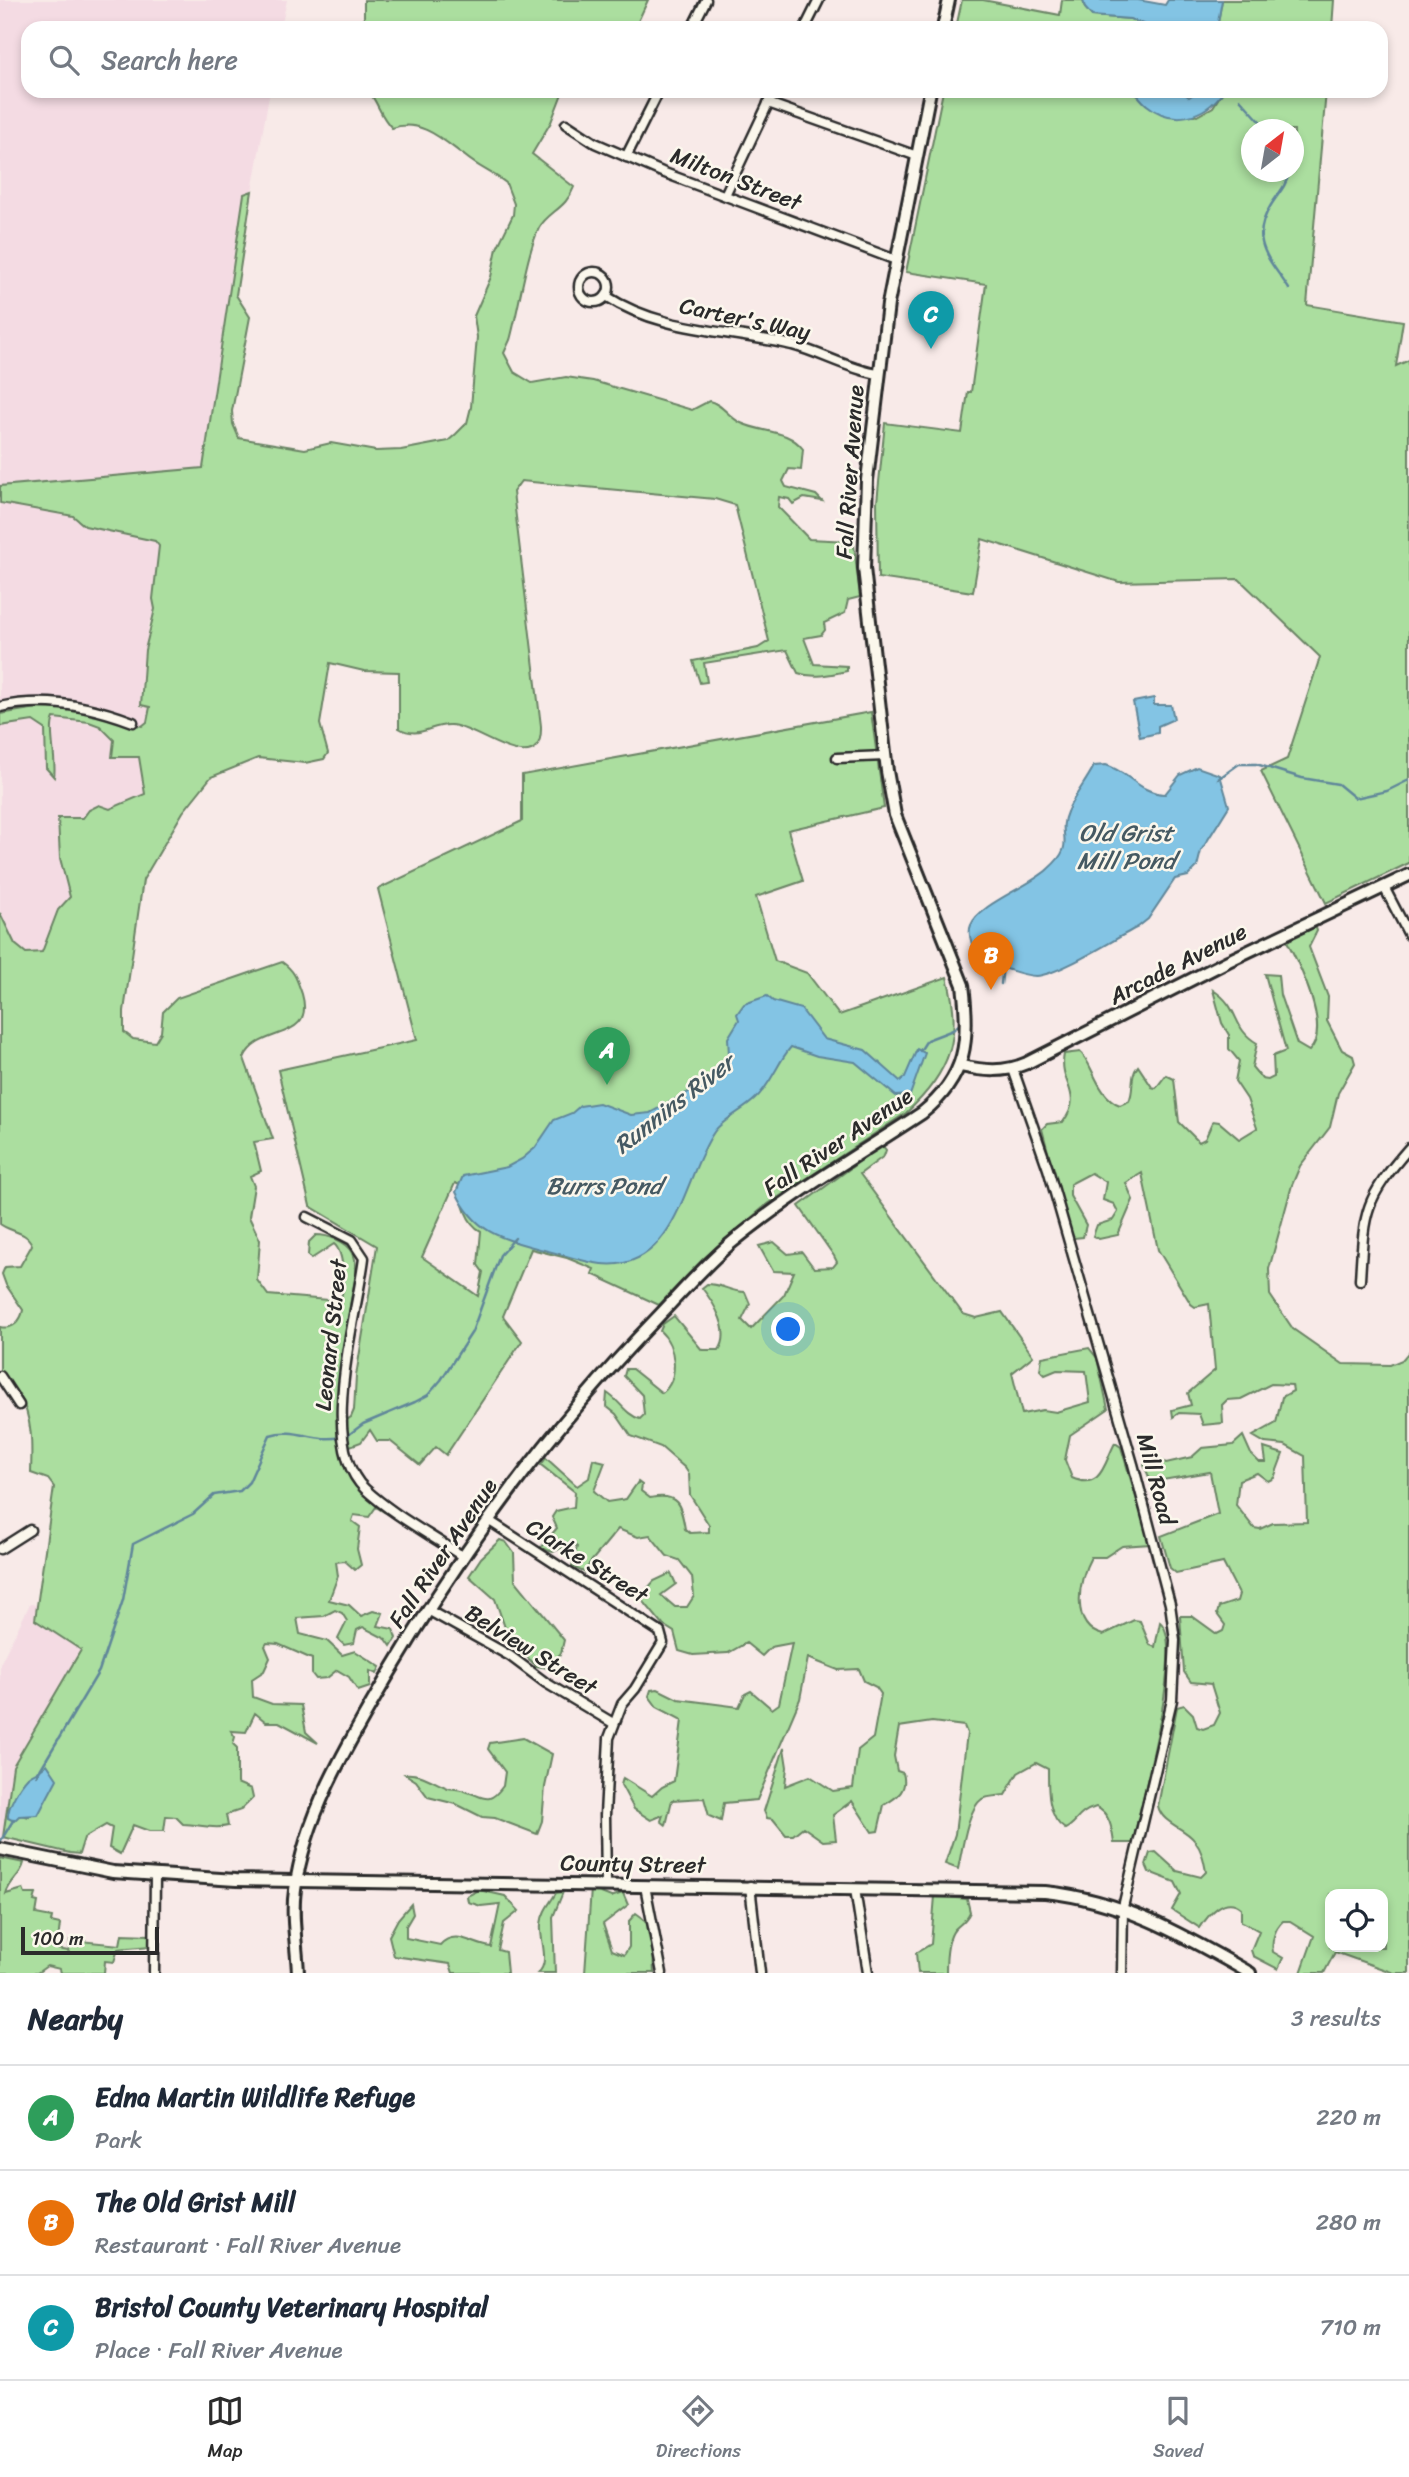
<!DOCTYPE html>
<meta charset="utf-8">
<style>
body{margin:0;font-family:Sriracha,sans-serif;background:#f6f6f7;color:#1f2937}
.controls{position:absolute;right:21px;bottom:21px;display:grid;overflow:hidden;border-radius:14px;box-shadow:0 4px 10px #0003}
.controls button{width:63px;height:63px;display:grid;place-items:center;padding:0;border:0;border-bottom:2px solid #e0e1e3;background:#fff;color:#1f2937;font:35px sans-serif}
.compass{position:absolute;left:1241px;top:119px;width:63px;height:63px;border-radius:50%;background:#fff;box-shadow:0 4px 10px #0003;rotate:31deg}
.scale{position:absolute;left:21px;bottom:18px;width:138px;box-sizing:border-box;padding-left:7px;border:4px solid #2b2b2b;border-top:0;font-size:19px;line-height:24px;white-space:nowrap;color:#2b2b2b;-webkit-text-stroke:5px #fbf7ec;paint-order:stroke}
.you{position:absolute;left:789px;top:1330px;width:24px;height:24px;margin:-18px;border:5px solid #fff;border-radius:50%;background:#1a73e8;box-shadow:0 0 0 10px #1a73e833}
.badge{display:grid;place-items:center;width:46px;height:46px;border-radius:50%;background:#2b2b2b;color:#fff;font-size:23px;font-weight:700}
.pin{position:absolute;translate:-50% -58px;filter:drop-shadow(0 2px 4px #0008)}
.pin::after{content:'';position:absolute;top:37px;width:24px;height:21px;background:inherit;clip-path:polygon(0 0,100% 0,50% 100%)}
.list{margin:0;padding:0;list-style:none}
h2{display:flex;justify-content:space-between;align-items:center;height:91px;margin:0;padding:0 28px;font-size:30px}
h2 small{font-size:23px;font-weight:400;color:#747a83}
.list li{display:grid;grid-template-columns:46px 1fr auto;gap:21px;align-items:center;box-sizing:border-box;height:105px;padding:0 28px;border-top:2px solid #e0e1e3}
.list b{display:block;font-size:26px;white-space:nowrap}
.list p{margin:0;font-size:23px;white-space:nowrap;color:#747a83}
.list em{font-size:23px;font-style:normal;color:#747a83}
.icon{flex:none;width:38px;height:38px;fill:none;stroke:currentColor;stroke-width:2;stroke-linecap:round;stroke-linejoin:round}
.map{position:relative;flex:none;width:1409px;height:1973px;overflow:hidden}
.search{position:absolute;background:#fff;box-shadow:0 4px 10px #0003;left:21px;right:21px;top:21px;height:77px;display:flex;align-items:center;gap:18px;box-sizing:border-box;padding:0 24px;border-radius:21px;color:#747a83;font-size:26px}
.sheet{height:406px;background:#fff}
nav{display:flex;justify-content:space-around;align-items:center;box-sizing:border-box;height:98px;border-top:2px solid #e0e1e3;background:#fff;font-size:19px;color:#747a83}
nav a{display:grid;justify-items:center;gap:4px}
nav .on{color:#2b2b2b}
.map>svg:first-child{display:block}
</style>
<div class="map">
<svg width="1409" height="1973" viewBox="0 0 1409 1973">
<rect width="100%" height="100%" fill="#f8eae8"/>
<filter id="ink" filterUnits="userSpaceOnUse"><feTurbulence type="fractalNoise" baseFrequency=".0143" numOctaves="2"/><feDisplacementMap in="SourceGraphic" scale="14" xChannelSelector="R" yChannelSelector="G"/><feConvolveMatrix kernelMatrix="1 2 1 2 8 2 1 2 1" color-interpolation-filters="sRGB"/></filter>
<g filter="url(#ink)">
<!-- built -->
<g fill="#f4dbe3">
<path d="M0,0h287l-6,28h-253v63h242l-18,100 -8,3 -40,274 -204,18z"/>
<path d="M0,503l73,13 12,10 70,15 4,4 -6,54 2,10 -6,15 -9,68 1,13 10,1 -4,16 -5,4 -71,-21 -5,4 -29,-1 -37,6z"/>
<path d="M54,718l46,8 14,14 -2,7 4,11 19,-3 4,2 6,37 -35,15 -11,-4 -11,5 -5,8 -27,6 6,28 -2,7 10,38 -12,13 -16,42 -16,1 -11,-9 -15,-31v-187l34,-5 8,5 4,10v32l9,-5 -4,-40z"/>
<path d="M30,1604l7,1 -2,15 47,30 -69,116 -13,87v-189z"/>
</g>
<!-- green -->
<g fill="#abde9f" stroke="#6b8465" stroke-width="2" fill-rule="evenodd">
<path d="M364,0h284l-13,28h-271z"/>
<path d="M962,0h21l77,15 2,-15h21l2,8 7,8 38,3 23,9h-197z"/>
<path d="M1222,0h112l-2,28h-115z"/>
<path d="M368,91h195l-12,31 -19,32 42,33c-8,22 -25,24 -35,41 -12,24 -21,84 -29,112l-6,13 10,19 18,11 34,-6 27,4 99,29 17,-9c14,3 20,17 32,22 21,10 47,6 62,26l-2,21 -12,-1 -6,12 3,6 30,8 6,6 -18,-3 -11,6 -4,-5 -10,-2 -1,10 31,32 40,2 5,4 6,52 -12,3 -3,13 -21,10 1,7 -4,5 -17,3 10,26 33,2v5c-17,3 -32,8 -49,2l-11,-23 -83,13 3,19 -7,1 -7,-22 65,-13 11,-7 -34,-136 -20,-6 -194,-18 -8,11 28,234c2,57 -65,0 -90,-1 -21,-1 -32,15 -52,3v-56l-35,-1 -34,-8 -10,61 8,29 -4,6 -19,4 -47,-5 -47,19 -28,35 -40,68 -19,131v21l9,7 22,3 6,-10 2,-20 14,-14 105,-36c13,9 15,18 20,32 14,49 -44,31 -58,64l29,81 -19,3 7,29 -11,5 4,10 -5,31 11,23 -3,40 11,15 72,6c5,-12 5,-48 -6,-57l-23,15 -3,-4 1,-13 7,-7c12,0 31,6 37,18 7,16 -1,37 -3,53 -5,37 -16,82 -11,119l12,-8 3,-7 2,-34 21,-130 -67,-40 -32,-136 139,-30 -39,-151 144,-68v-46l349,-63 13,96 -96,22 15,51 -47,16 19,64 32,12 32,42 108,-38c16,58 4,95 -41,136l-141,93 -62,53 -44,46 -67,-31 2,-5 -27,-11 -36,-9 -28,67 19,25 -76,114 -10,-8 -16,18 -30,-24h-13l-7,-11 -9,12 -19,7c4,28 22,43 43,60l-1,3 -8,-5 -7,10 -15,-2 -2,6 8,6 -3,22 4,16 -6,5 -10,-9 -9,1 2,14 -9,24 20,5 12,11 12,-5 10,2 -5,13 15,3 3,9 -5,8 -5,-7 -23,-12 -6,3 -3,13 -10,2 -6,-6 9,-18 -5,-8 -7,-3 -11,6 -27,2 3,16 27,7 15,14 13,-4 25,16 -3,7 -7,-3v16l-12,4 -9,-14 -12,-7 -10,8 -11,1 -4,-5v-15l-34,-15 -11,-1 -2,3 5,12 -6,13 -12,8 1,18 19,7 29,1 5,27 12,11 -39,-21h-13l-11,-9 -9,19 -15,-1 4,6 -2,7 4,4v35l14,6 2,9 -12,12 -15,5 2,11c-16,4 -29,-2 -45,-2l-7,-7 -10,-1 -2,15h-15l-16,-6 -13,29 -11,-6 3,-20 -6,-3 -22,13 -5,16 -9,-1 -67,-16 10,-71 68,-116 -46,-30 19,-133 -6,-8 -17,-6c1,-27 2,-54 -12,-79l-6,1 -13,-20v-48c13,3 21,-6 23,-17l-17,-25 -4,-11 3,-7 15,-1 12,-21c-5,-14 -22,-13 -32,-21v-311l15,31 11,9 16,-1 16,-42 12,-13 -10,-39 -2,-40h25l6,-8 10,-5 11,4 35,-15 -6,-37h-27l2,-17 -14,-14 -11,-4 -35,-4c-6,12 3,42 0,59l-8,-9 -1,-39 -12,-8 -33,5v-12l37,-6 29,1 5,-4 64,20 7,1 5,-4 3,-15 -9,-2 4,-55 10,-41 -2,-10 6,-53 -4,-5 -70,-15 -12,-10 -73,-13v-17l203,-18 41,-274 8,-3 -16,104 14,22 -18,94 1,13 6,14 66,11 26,-6 45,8 25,-1 47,-9 8,-7 11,-11 4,-16 6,-70 -3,-21 17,-39 6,-29 16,-33 1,-11 -8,-21c-13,-10 -28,-16 -41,-27 -22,-16 -44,-38 -73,-28 -13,-13 -13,-25 -24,-37zM455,1183l5,2c0,16 7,39 21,46l-3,34 5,7 -5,24 -56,-39zM47,1765l-18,52 -22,-6 21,-34 13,-5z"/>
<path d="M943,91h188l8,3 7,10 51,12 16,-9 10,-16h103l-19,214 96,16 -7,45 13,-6v503l-83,40 -65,-132 26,-12 33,-102 -81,-78 -120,3 -137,-43 -9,53 -95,-14 -1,-76 8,-79 77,10 6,-41h3l15,-108 -80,-12zM1252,130h42v42h-42z"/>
<path d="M1315,925l2,6 -8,16 19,50 -1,24 15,29 11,6 2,7 -17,30 -8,34 -30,39 -8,19 -23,84 1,26 23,34 50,35 47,1 12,-5 7,-8v621h-15l-59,-21 -11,21h-23l13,-37 -24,-15h-7c-8,7 -12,20 -10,31l10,6 -5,11 -25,-13 -2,-6 8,-19 -18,-10v-13c-16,-14 -33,7 -41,20l-28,-18 9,-16 -6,-12 -26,-10 -3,-7 4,-12 6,-1 21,19 24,6 5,-5c-2,-12 -4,-22 -12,-32 -10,-13 -32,-16 -36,-34l19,-99 7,-2 9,9 4,13 6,2 11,-4 6,-12 -9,-29 -20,-2 -7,-10 -4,-56h12l25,18 6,-3 2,-6 -8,-11 2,-7 18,-6 2,-7 -16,-31 -47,10 -6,-5 -9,-32 57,-22 -8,-42 -59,10 -7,-17 4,-6 7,-2 11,6 26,-6 10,-9 31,-3 10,-9 8,18 8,8h7l-2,-14 19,6 -9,24 -6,3 -11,-8 -18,7 -3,25 18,23 6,1 13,-6 34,-1 -2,-66 -20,-11 -20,-2 -12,-7 23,-13 6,-26 11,-6 -1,-6 -21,-1 -30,15 -14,1 -5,5 1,18 -20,2 -4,-11 -20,-1 -6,4 -1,-7 19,-5 -3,-12 27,-23 -6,-66 -14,3 -4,-3 -33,-54 -16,-77 -16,10 7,17 -15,35 -19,4 -6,-3 4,-11 16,-5 5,-8 -4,-8 -11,-4 3,-18 -15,-9 -21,11v12l16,29 -3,12 -9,1 -6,-10 -26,-99 5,-5 16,-2c22,-29 -5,-38 1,-68l16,-2c12,9 17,45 40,53l9,-4c6,-12 0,-24 9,-35l14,21 4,1 10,-13 8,4 5,43 20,20 6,-3 8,-18 6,1 20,17 18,-11 -10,-29 -12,-18 4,-20 -10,-12v-14l-7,-12 -9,-33c28,18 18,38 44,53l-5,24 10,12 6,1 6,-3 -1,-21 13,-5 -21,-77 13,1 2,20 17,49 12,7c23,-21 -10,-87 -22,-110zM1330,1894h53v53h-53z"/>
<path d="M882,1145l4,5 -2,6 -24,18 103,140 13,4 26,-6 31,44 -21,17 10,41 21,-4 13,2 34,-10 -4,-31 -29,-1 -12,5 -5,-5 2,-13 47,-9 8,10 11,51 -38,26 -5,25 7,18c30,13 32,-15 43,-35l6,4 29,97 -28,2 -17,11h-14c-13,23 -21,70 12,78l31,-15 6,1 10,24 5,2 5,-25c27,22 -21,184 -27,221h-19c-2,-14 -4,-30 -18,-36 -20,6 -18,16 -31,22 -18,-11 -17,-41 -17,-60l-12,-6 -18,10 -13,22c-7,1 -17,1 -23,4 -15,10 -20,53 -24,70l-13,-5 10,-30 12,-101 -3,-7 -32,-4 -33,5 -5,29 3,15 6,2c5,17 -5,24 -19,32l-6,26 -6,1 -20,-31 -19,14 3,25 -13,1 -20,-14 -10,8h-7l-13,-16 -6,-1 -3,-7 20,-63 3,19 -2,19 25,-10 23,15 20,-3 5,-38 15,-12 8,-44 -5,-7 -12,-6 -5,-12 -21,1 -30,-12 -8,41 -43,101 -33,3 -3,18 -12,-5 -5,-18 -32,2 -6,25 -5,-4 2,-6 -12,5 -17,-11 -13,-24 2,-7 29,18 10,-9 12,-6 8,-61 -25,-13 -8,-11 2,-6 7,-1 20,10 61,8 6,-13 6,-3 21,18 7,-5 13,-61 -21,4 -9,9 -16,-13 -18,10 -35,2 -14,-4 -5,-19 -11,-7 -23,-28 14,-16 17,-8 5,11 -15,11 14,12h12l7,-11 -2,-19 -13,-17 -12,-4 -17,-21 -12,2 -20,-8 -29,35 -3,9 -14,-6 5,-20 -5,-4 -19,9 -13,-4 17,-20 -5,-11 4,-6 18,-4 1,-15 -34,-27 5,-7 31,28 12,-8 4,-19 12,3 -11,29 13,11 19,-3 12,-17 4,3 -1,6 9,7c28,-6 31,7 35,31l5,4 19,-1v-7l-19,-30 -1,-21 -4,-6 -24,-21 -30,-11 -15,-22 -10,-8 1,-13c13,8 19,22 33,26l4,-4 -2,-20 -18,-19 2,-7h6l30,24c18,-14 14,-48 -2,-62l3,-7 11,-8 28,34h17c13,-18 -5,-47 -17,-62l5,-4c15,0 24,8 38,8l5,12 -8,16 9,9 33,-34 10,-23 -21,-1 -14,-25 15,-4 14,12 14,-2 12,16 19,-1 4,-5 -3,-6 -35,-50z"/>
<path d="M500,1540l6,2 8,11 1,27 49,60 -3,13 -13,15 -12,-2 -27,-27 -14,-40 -26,-23 12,-18z"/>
<path d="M523,1738l29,16 -7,33 -3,34 -5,13 -42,-16 -13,-1 -26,-13 -28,-7 -12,-16 -11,-7c16,-2 29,9 43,14 5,1 11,1 17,3 18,5 23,16 38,-5l2,-14 -17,-23 2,-6z"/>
<path d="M0,1858l24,5c-3,13 -15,18 -18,31l17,-5 2,5h11l-2,7 4,1 -2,12 16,3 -1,5 9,2 -3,25 12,2 1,-11 50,5 2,-11 28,1v11l-32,3 -4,13 -9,-1 -1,12h-43l-1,-4 -13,-3 -10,7h-37z"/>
<path d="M591,1889l20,8 12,-4 5,12 -25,19 9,26 12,5 5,-8v-26l7,-8c23,14 16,38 18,60h-69z"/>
<path d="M479,1890l26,6 14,15 -15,12 -6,27 7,2 2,21h-54l-3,-9 -56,-8 -5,-20 9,-17 13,-15 2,10 -7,12v12l34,7c15,-17 33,0 51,2l9,-43 -19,2 -13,-4 -1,-6z"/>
<path d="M563,1892l-10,25 2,56h-17c13,-11 1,-34 3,-49 1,-12 9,-21 15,-31z"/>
<path d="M935,1896l32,3 3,13c-4,9 -8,10 -15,17 -8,9 -9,32 -9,44h-28l-2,-20 15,-9z"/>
</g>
<!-- water -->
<g fill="#83c4e4" stroke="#60879a" stroke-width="2">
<path d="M1083,0h55l27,5 3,-5h54l-5,28h-64l-23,-9 -38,-3 -7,-8z"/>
<path d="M1131,91h50l8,6 9,-6 25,1c-18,25 -50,35 -76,13 -7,-5 -8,-11 -16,-14z"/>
<path d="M1154,698v7h17l3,14 -16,7v7l-18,4 -7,-35z"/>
<path d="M1106,765c23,7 33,28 59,29l15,-19 17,-8 23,8 9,31 -28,45 -4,16 -9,9 -13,3 -27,40 -10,8c-24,12 -79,48 -102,49 -11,0 -45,-11 -54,-18 -9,-5 -15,-24 -11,-33 8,-21 58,-38 77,-56 30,-26 8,-32 19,-57 6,-15 19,-30 27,-46z"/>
<path d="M767,996l6,5 28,8 23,30 41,11 35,31 5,-4 12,-28 8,4 -15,42 -14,1 -41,-34 -38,-6 -26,-9c-14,16 -20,38 -36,52 -11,11 -33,21 -41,33 -29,42 -35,124 -96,132 -24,3 -55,-10 -78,-15 -40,-10 -66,-18 -84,-57l7,-16 44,-9 15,-8 13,-11 19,-28 18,-7 8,-7 19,-3 32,12 19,-2 39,-21 30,-19 10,-18 -1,-17 11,-18 -2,-6 7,-10z"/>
<path d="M47,1764l10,15 -19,36 -19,1 -5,5 -6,-3c-1,-11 12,-33 20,-41 7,-6 13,-5 19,-13z"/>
</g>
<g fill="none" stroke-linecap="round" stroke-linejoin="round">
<!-- stream -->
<g stroke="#60879a" stroke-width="2.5">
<path d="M1240,99l28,31"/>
<path d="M1289,289c-19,-30 -41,-47 -18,-84 7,-11 16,-20 18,-33"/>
<path d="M1218,779l21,-15h17l46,14 36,6 17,14 32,-7 22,-11"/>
<path d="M1001,984l2,-18"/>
<path d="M920,1051l7,-11 26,-10 8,-7"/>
<path d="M347,1436l16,-12 52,-22 13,-7 13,-15 31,-48 28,-77 15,-17"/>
<path d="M37,1775l62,-104 24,-71 10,-56 60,-30 21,-19 26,-4 9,-9 21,-47c25,-8 46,8 70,2"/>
<path d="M0,1842l14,-23"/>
</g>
<!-- street casing -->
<g stroke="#2b2b2b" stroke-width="13">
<g id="street">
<path d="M692,28l14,-28"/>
<path d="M805,28l14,-28"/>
<path d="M768,103l149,53"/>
<path d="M566,124l29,19 67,29 234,88"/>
<path d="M626,157l33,-66"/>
<path d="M725,195l49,-104"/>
<circle cx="594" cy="287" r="15"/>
<path d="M606,296c55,36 124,34 186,49 30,8 56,24 86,29"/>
<path d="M0,707c44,-10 91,-1 133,15"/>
<path d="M837,758l48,-2"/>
<path d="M1384,887l25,48"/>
<path d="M1013,1069l35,100 85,295 37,140 5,36 -3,60 -49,207 -1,66"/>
<path d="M307,1217l45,23 12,18c-7,59 -47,186 1,231 28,26 66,46 97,67"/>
<path d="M1360,1280c4,-68 3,-79 49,-132"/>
<path d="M0,1376l19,29"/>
<path d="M488,1520l172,112 3,11 -28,46 -13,15 -13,34 -4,77 1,70"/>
<path d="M0,1549l30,-19"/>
<path d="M428,1610l82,46 36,27 67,40"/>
<path d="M645,1886l17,87"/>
<path d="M750,1886l10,87"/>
<path d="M855,1889l13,84"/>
<path d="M154,1973l1,-98"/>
</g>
</g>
<!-- secondary casing -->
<g stroke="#2b2b2b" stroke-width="16">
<g id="secondary">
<path d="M943,28l6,-28"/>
<path d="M961,1066c23,5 43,7 66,-3l201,-102 181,-86"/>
<path d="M0,1849l113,23 123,8 809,12c78,8 138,43 205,81"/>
<path d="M298,1973c-1,-26 -7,-57 -3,-83 10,-76 54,-148 92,-213 79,-133 161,-246 269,-358 24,-25 47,-52 74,-75 60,-50 127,-88 192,-131 45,-36 48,-73 41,-128l-68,-170 -8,-44 -23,-203 3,-88 21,-176 42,-213"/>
</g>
</g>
<!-- street -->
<use href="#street" stroke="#fbf7ec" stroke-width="8"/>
<!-- secondary -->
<use href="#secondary" stroke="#fbf7ec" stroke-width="10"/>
</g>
</g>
<g text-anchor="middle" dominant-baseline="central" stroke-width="5" stroke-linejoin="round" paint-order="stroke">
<!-- street labels -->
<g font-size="23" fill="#2b2b2b" stroke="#fbf7ec">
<text transform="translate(736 179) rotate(21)">Milton Street</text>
<text transform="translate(745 319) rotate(12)">Carter's Way</text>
<text transform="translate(850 472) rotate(-86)">Fall River Avenue</text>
<text transform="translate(1178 964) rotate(-27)">Arcade Avenue</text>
<text transform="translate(838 1142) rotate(-34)">Fall River Avenue</text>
<text transform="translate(331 1335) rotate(-84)">Leonard Street</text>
<text transform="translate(1156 1479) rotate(75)">Mill Road</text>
<text transform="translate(443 1553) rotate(-56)">Fall River Avenue</text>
<text transform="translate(587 1561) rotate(32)">Clarke Street</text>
<text transform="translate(531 1650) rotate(32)">Belview Street</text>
<text transform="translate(633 1864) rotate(1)">County Street</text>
</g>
<!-- water labels -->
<g font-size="24" font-style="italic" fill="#455962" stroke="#fbf7ec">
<text x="1126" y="833">Old Grist<tspan x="1126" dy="28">Mill Pond</tspan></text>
<text transform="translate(674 1104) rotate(-38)">Runnins River</text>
<text x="604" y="1186">Burrs Pond</text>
</g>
</g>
</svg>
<div class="controls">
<button><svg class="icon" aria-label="locate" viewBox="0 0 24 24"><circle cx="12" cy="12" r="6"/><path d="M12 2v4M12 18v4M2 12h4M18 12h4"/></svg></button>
</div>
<svg class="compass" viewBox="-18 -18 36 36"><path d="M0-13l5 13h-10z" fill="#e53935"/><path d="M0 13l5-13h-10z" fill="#747a83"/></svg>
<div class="scale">100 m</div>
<div class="you"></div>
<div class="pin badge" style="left:607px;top:1085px;background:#2e9e5b">A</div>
<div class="pin badge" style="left:991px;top:990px;background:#e8710a">B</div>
<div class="pin badge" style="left:931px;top:349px;background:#0f9aa8">C</div>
<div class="search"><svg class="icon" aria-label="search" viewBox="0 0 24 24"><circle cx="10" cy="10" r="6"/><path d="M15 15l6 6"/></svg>Search here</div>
</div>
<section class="sheet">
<h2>Nearby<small>3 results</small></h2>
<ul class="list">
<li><span class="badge" style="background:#2e9e5b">A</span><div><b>Edna Martin Wildlife Refuge</b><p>Park</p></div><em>220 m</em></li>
<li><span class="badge" style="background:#e8710a">B</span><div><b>The Old Grist Mill</b><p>Restaurant · Fall River Avenue</p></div><em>280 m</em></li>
<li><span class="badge" style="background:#0f9aa8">C</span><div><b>Bristol County Veterinary Hospital</b><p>Place · Fall River Avenue</p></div><em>710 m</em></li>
</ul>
</section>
<nav>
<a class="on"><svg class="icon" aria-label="map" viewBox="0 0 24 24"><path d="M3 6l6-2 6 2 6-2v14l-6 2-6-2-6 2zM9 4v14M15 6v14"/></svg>Map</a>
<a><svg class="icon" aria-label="directions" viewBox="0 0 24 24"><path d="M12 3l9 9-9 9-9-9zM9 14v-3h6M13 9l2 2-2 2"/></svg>Directions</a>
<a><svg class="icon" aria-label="saved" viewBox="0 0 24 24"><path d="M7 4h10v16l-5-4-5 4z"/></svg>Saved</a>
</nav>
